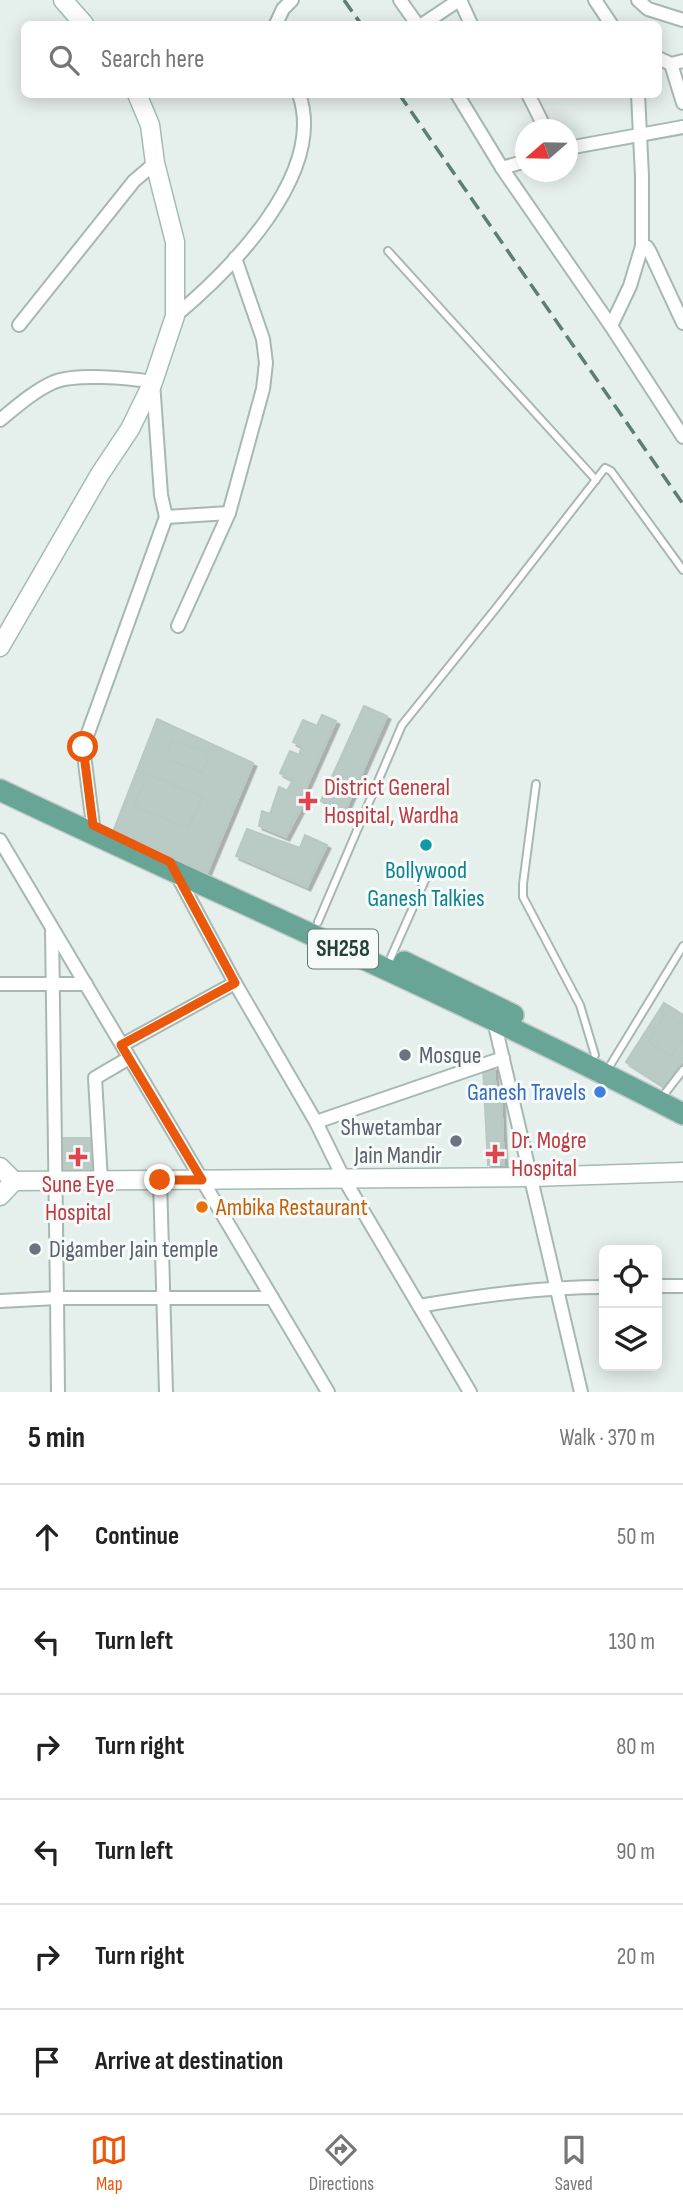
<!DOCTYPE html>
<meta charset="utf-8">
<style>
body{margin:0;font-family:"Sofia Sans Condensed",sans-serif;background:#f2f2f2;color:#222}
.controls{position:absolute;right:21px;bottom:21px;display:grid;overflow:hidden;border-radius:10px;box-shadow:0 4px 18px #0003}
.controls button{width:63px;height:63px;display:grid;place-items:center;padding:0;border:0;border-bottom:2px solid #e0e0e0;background:#fff;color:#222;font:35px sans-serif}
.compass{position:absolute;left:515px;top:119px;width:63px;height:63px;border-radius:50%;background:#fff;box-shadow:0 4px 18px #0003;rotate:250deg}
.stop{position:absolute;width:21px;height:21px;margin:-16px;border:5px solid #ea580c;border-radius:50%;background:#fff}
.stop.end{background:#ea580c;border-color:#fff;box-shadow:0 2px 7px #0008}
.list{margin:0;padding:0;list-style:none}
h2{display:flex;justify-content:space-between;align-items:center;height:91px;margin:0;padding:0 28px;font-size:30px}
h2 small{font-size:23px;font-weight:400;color:#767676}
.list li{display:grid;grid-template-columns:46px 1fr auto;gap:21px;align-items:center;box-sizing:border-box;height:105px;padding:0 28px;border-top:2px solid #e0e0e0}
.list b{display:block;font-size:26px;white-space:nowrap}
.list em{font-size:23px;font-style:normal;color:#767676}
.icon{flex:none;width:38px;height:38px;fill:none;stroke:currentColor;stroke-width:2;stroke-linecap:round;stroke-linejoin:round}
.map{position:relative;flex:none;width:683px;height:1392px;overflow:hidden}
.search{position:absolute;background:#fff;box-shadow:0 4px 18px #0003;left:21px;right:21px;top:21px;height:77px;display:flex;align-items:center;gap:18px;box-sizing:border-box;padding:0 24px;border-radius:10px;color:#767676;font-size:26px}
.sheet{height:721px;background:#fff}
nav{display:flex;justify-content:space-around;align-items:center;box-sizing:border-box;height:98px;border-top:2px solid #e0e0e0;background:#fff;font-size:19px;color:#767676}
nav a{display:grid;justify-items:center;gap:4px}
nav .on{color:#ea580c}
.map>svg:first-child{display:block}
</style>
<div class="map">
<svg width="683" height="1392" viewBox="0 0 683 1392">
<defs>
<filter id="shadow"><feDropShadow dx="3.5" dy="3.5" stdDeviation="0" flood-color="#0004"/></filter>
</defs>
<rect width="100%" height="100%" fill="#e5efeb"/>
<!-- building -->
<g fill="#bacac4" stroke="#b7c9c2" stroke-width="2" filter="url(#shadow)">
<path d="M364,706l23,10 -43,97 -23,-12z"/>
<path d="M322,715l14,6 -34,76 -15,-6 6,-11 -13,-7 10,-22 9,4 3,-9 -9,-4 10,-22 14,6z"/>
<path d="M157,719l96,44 -46,110 -94,-41z"/>
<path d="M172,740l39,14 -9,19 -37,-15z"/>
<path d="M148,774l55,23 -15,31 -54,-22z"/>
<path d="M279,787l27,12 -20,38 -27,-11 3,-15 8,3z"/>
<path d="M247,829l53,19 5,-13 22,10 -20,42 -71,-31z"/>
<path d="M664,1003l19,12v45l-18,27 -39,-25z"/>
<path d="M664,1003l13,8 -5,8 7,4 4,-6v21l-11,18 -24,-14 17,-28 -5,-4z"/>
<path d="M483,1067h11l2,26h5l3,72h-16z"/>
<path d="M58,1138h37v34h-36z"/>
</g>
<g fill="none" stroke-linecap="round" stroke-linejoin="round">
<!-- lane casing -->
<g stroke="#a7b8b2" stroke-width="10">
<g id="lane">
<path d="M388,251l208,229"/>
<path d="M536,784l-13,100v13l57,108 15,50"/>
<path d="M318,922l84,-197 95,-118 108,-139 6,3 72,99"/>
<path d="M391,957l35,-79"/>
<path d="M611,1064l72,-118"/>
<path d="M666,1092l17,-22"/>
</g>
</g>
<!-- street casing -->
<g stroke="#a7b8b2" stroke-width="16">
<g id="street">
<path d="M400,0l17,24"/>
<path d="M460,0l11,24"/>
<path d="M595,0l16,24"/>
<path d="M638,0l10,9 35,11"/>
<path d="M276,24l7,-15 9,-9"/>
<path d="M423,24l36,-24"/>
<path d="M658,58l13,6 12,-3"/>
<path d="M671,64l12,39"/>
<path d="M457,94l45,74 109,158 72,111"/>
<path d="M528,94l18,36"/>
<path d="M568,148l115,-21"/>
<path d="M502,168l24,-7"/>
<path d="M642,246l5,1 3,5 33,71"/>
<path d="M175,316c55,-46 152,-142 124,-222"/>
<path d="M19,325l115,-144 21,-18"/>
<path d="M611,326l19,-40 12,-40v-70l-4,-82"/>
<path d="M0,420c17,-14 34,-29 54,-38 22,-9 75,-4 99,0l8,113 5,22 63,-4"/>
<path d="M178,626l51,-113 34,-124 3,-26 -3,-24 -28,-81"/>
<path d="M93,825l-10,-78 83,-230"/>
<path d="M0,840l328,552"/>
<path d="M177,875l58,108 81,139 28,57 126,213"/>
<path d="M0,984h86"/>
<path d="M494,1021l87,371"/>
<path d="M122,1045l113,-62"/>
<path d="M316,1122l187,-64"/>
<path d="M160,1180l6,212"/>
<path d="M101,1181l-6,-103 34,-20"/>
<path d="M657,1286h26"/>
<path d="M0,1301l57,-3 -5,-369"/>
<path d="M419,1306c62,-11 122,-19 185,-19"/>
<path d="M58,1392l-1,-94h215"/>
</g>
</g>
<!-- secondary casing -->
<g stroke="#a3bbb3" stroke-width="21">
<g id="secondary">
<path d="M63,0l21,24"/>
<path d="M0,647l100,-173 30,-45 23,-47 22,-66v-74l-20,-79 -5,-38 -13,-31"/>
<path d="M0,1167l14,14"/>
<path d="M0,1196l14,-15 518,-4 151,-5"/>
</g>
</g>
<!-- primary casing -->
<g stroke="#c2cac8" stroke-width="24">
<g id="primary">
<path d="M0,790c227,108 459,208 683,324"/>
<path d="M404,962l109,53"/>
</g>
</g>
<!-- lane -->
<use href="#lane" stroke="#fff" stroke-width="6"/>
<!-- street -->
<use href="#street" stroke="#fff" stroke-width="12"/>
<!-- secondary -->
<use href="#secondary" stroke="#fff" stroke-width="18"/>
<!-- primary -->
<use href="#primary" stroke="#69a596" stroke-width="21"/>
<!-- rail -->
<g stroke="#5e7d75" stroke-width="3.5" stroke-dasharray="14 7" stroke-linecap="butt">
<path d="M344,0l17,24"/>
<path d="M399,94l284,410"/>
</g>
</g>
<g fill="none" stroke-linecap="round" stroke-linejoin="round">
<!-- route -->
<path stroke="#ea580c" stroke-width="9" d="M83,747l10,78 77,37 65,121 -114,62 81,135h-42"/>
</g>
<!-- markers -->
<g fill="#e0444e" stroke="#f6fbf9" stroke-width="2.5">
<path d="M304.5 790.5h7v7h7v7h-7v7h-7v-7h-7v-7h7z"/>
<path d="M491.5 1143.5h7v7h7v7h-7v7h-7v-7h-7v-7h7z"/>
<path d="M74.5 1146.5h7v7h7v7h-7v7h-7v-7h-7v-7h7z"/>
</g>
<circle fill="#0f9aa8" stroke="#f6fbf9" stroke-width="2.5" cx="426" cy="845" r="7"/>
<g fill="#6b7280" stroke="#f6fbf9" stroke-width="2.5">
<circle cx="405" cy="1055" r="7"/>
<circle cx="456" cy="1141" r="7"/>
<circle cx="35" cy="1249" r="7"/>
</g>
<circle fill="#3f7fe0" stroke="#f6fbf9" stroke-width="2.5" cx="600" cy="1092" r="7"/>
<circle fill="#e8710a" stroke="#f6fbf9" stroke-width="2.5" cx="202" cy="1207" r="7"/>
<g text-anchor="middle" dominant-baseline="central" stroke-width="6" stroke-linejoin="round" paint-order="stroke">
<!-- shield labels -->
<rect fill="#f6fbf9" stroke="#637a73" stroke-width="2" x="308" y="929.5" width="70" height="39" rx="5"/>
<g font-size="23" font-weight="bold" fill="#24423a">
<text x="343" y="949">SH258</text>
</g>
<!-- health labels -->
<g font-size="24" fill="#be3a42" stroke="#f6fbf9" text-anchor="start">
<text x="324" y="787">District General<tspan x="324" dy="28">Hospital, Wardha</tspan></text>
<text x="511" y="1140">Dr. Mogre<tspan x="511" dy="28">Hospital</tspan></text>
<text x="78" y="1184" text-anchor="middle">Sune Eye<tspan x="78" dy="28">Hospital</tspan></text>
</g>
<!-- culture labels -->
<g font-size="24" fill="#0d838f" stroke="#f6fbf9">
<text x="426" y="870">Bollywood<tspan x="426" dy="28">Ganesh Talkies</tspan></text>
</g>
<!-- worship labels -->
<g font-size="24" fill="#5b616d" stroke="#f6fbf9" text-anchor="start">
<text x="419" y="1055">Mosque</text>
<text x="442" y="1127" text-anchor="end">Shwetambar<tspan x="442" dy="28">Jain Mandir</tspan></text>
<text x="49" y="1249">Digamber Jain temple</text>
</g>
<!-- shop labels -->
<g font-size="24" fill="#366cbe" stroke="#f6fbf9" text-anchor="end">
<text x="586" y="1092">Ganesh Travels</text>
</g>
<!-- food labels -->
<g font-size="24" fill="#c56008" stroke="#f6fbf9" text-anchor="start">
<text x="216" y="1207">Ambika Restaurant</text>
</g>
</g>
</svg>
<div class="controls">
<button><svg class="icon" aria-label="locate" viewBox="0 0 24 24"><circle cx="12" cy="12" r="6"/><path d="M12 2v4M12 18v4M2 12h4M18 12h4"/></svg></button>
<button><svg class="icon" aria-label="layers" viewBox="0 0 24 24"><path d="M12 4l9 5-9 5-9-5zM3 14l9 5 9-5"/></svg></button>
</div>
<svg class="compass" viewBox="-18 -18 36 36"><path d="M0-13l5 13h-10z" fill="#e53935"/><path d="M0 13l5-13h-10z" fill="#767676"/></svg>
<div class="stop" style="left:83px;top:747px"></div>
<div class="stop end" style="left:160px;top:1180px"></div>
<div class="search"><svg class="icon" aria-label="search" viewBox="0 0 24 24"><circle cx="10" cy="10" r="6"/><path d="M15 15l6 6"/></svg>Search here</div>
</div>
<section class="sheet">
<h2>5 min<small>Walk · 370 m</small></h2>
<ul class="list">
<li><svg class="icon" aria-label="ahead" viewBox="0 0 24 24"><path d="M12 20V5M6 11l6-6 6 6"/></svg><div><b>Continue</b></div><em>50 m</em></li>
<li><svg class="icon" aria-label="left" viewBox="0 0 24 24"><path d="M17 20v-9H6M10 6l-5 5 5 5"/></svg><div><b>Turn left</b></div><em>130 m</em></li>
<li><svg class="icon" aria-label="right" viewBox="0 0 24 24"><path d="M7 20v-9h11M14 6l5 5-5 5"/></svg><div><b>Turn right</b></div><em>80 m</em></li>
<li><svg class="icon" aria-label="left" viewBox="0 0 24 24"><path d="M17 20v-9H6M10 6l-5 5 5 5"/></svg><div><b>Turn left</b></div><em>90 m</em></li>
<li><svg class="icon" aria-label="right" viewBox="0 0 24 24"><path d="M7 20v-9h11M14 6l5 5-5 5"/></svg><div><b>Turn right</b></div><em>20 m</em></li>
<li><svg class="icon" aria-label="arrive" viewBox="0 0 24 24"><path d="M6 21V4h12l-3 4 3 4H6"/></svg><div><b>Arrive at destination</b></div></li>
</ul>
</section>
<nav>
<a class="on"><svg class="icon" aria-label="map" viewBox="0 0 24 24"><path d="M3 6l6-2 6 2 6-2v14l-6 2-6-2-6 2zM9 4v14M15 6v14"/></svg>Map</a>
<a><svg class="icon" aria-label="directions" viewBox="0 0 24 24"><path d="M12 3l9 9-9 9-9-9zM9 14v-3h6M13 9l2 2-2 2"/></svg>Directions</a>
<a><svg class="icon" aria-label="saved" viewBox="0 0 24 24"><path d="M7 4h10v16l-5-4-5 4z"/></svg>Saved</a>
</nav>
